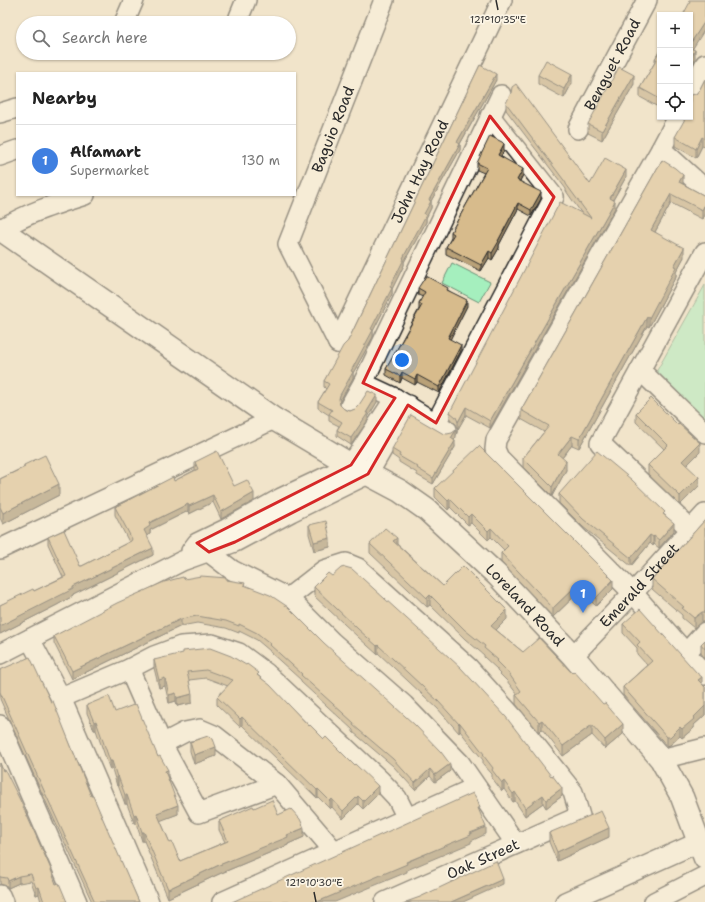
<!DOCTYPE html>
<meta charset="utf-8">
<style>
body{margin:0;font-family:"Shantell Sans",sans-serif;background:#f2f2f2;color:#222}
.controls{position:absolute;right:12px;top:12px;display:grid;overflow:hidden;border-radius:0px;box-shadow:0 1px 3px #0004}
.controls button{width:36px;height:36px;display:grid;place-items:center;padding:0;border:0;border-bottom:1px solid #e0e0e0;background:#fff;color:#222;font:20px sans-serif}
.you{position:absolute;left:402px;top:360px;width:14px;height:14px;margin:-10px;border:3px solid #fff;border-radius:50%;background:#1a73e8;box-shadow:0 0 0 6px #1a73e833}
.badge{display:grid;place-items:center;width:26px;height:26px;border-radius:50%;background:#2563eb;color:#fff;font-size:13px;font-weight:700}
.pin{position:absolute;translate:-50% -33px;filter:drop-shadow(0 1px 2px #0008)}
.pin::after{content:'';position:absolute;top:21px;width:14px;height:12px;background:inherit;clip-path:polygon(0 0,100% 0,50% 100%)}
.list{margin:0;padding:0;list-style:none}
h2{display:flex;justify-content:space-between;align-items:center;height:52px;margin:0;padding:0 16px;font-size:17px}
h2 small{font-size:13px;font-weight:400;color:#767676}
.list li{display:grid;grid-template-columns:26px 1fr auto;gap:12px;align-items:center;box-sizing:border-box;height:72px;padding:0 16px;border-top:1px solid #e0e0e0}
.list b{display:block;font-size:15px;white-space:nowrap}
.list p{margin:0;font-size:13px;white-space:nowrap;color:#767676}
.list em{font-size:13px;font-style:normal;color:#767676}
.icon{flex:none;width:22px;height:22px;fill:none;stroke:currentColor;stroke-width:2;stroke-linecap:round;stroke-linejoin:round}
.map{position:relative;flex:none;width:705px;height:902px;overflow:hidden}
.search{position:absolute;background:#fff;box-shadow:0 1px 3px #0004;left:16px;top:16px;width:280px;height:44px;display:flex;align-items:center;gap:10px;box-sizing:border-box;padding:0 14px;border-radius:22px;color:#767676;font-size:15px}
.panel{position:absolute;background:#fff;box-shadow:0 1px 3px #0004;left:16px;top:72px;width:280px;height:124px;border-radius:0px}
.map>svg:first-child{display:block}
</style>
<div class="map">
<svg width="705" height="902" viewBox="0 0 705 902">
<rect width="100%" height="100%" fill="#f1e4ca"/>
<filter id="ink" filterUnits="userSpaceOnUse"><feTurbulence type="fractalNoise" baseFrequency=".025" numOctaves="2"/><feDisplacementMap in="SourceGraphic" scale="8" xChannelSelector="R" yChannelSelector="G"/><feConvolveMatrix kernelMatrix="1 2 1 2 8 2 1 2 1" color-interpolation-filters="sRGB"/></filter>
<g filter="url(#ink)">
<!-- green -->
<g fill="#a5efbe" stroke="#688d74">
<path d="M452,263l38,19 -11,20 -37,-19z"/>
<path d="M705,285v137l-50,-48z"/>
</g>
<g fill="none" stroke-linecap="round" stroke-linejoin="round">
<!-- street casing -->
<g stroke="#2b2b2b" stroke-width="22">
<g id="street">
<path d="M239,17l7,-17"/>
<path d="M124,23l10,-23"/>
<path d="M690,93l15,-29"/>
<path d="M0,113l17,-5"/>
<path d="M678,117l-17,32 -165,291 -1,9 4,9 134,135 72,82"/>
<path id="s1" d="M578,129l69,-129"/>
<path d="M661,149l44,40"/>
<path d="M0,156l17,-6"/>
<path d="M1,229c29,-17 52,-24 84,-34"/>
<path id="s2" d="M338,343l164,-343"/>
<path id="s3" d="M338,343l-50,-99 96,-244"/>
<path d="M640,370l65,63"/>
<path d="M363,383l32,15 52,32"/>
<path d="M350,406l13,-23 138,-288"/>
<path d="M436,423l118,-226 -64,-81"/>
<path d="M691,530l-91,-87 105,-191"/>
<path d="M201,546l31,24 56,28 44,44 72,63 56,58 56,81"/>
<path d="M0,549l274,-130"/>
<path d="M191,551l6,-8 29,-14 55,-31 70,-33 44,-67"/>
<path d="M288,598l36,-28 22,-7 12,5 111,100 45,50 59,74 7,24 -195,86"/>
<path d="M30,639l31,59 88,204"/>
<path d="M686,653l19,-21"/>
<path d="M0,654l182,-93 53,-19 56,-30 77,-38 40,-69"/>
<path id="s4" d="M573,656l60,-63 72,-79"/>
<path d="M129,669l33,75 37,69 78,-29"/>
<path d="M61,698l68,-29 25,-13 27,-10 31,-2 27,9 27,20 115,108 16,17 10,20"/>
<path d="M0,725l77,177"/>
<path d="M162,744l23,-12 15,-3 14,6 63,49 57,67"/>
<path d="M661,759l44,-11"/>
<path d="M0,895l3,7"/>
<path d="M222,902l254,-115"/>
<path d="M565,902l134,-60"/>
<path d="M654,902l51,-26"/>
</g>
</g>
<!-- secondary casing -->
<g stroke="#2b2b2b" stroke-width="25">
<g id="secondary">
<path id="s5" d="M0,229l274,190 77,46 49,26 27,19 70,65 76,81 88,103 21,38 23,61"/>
</g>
</g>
<!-- street -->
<use href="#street" stroke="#fcf5e5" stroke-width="19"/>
<!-- secondary -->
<use href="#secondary" stroke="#fcf5e5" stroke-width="22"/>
</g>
<!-- wall -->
<g fill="#b9a178" stroke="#2b2b2b">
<path d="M660,50v58l-20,-11v-9l15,-26v-3z"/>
<path d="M480,65l16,15 -36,64v6l-29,51v7l-5,10v4l-22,40v3l-12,24v5l-19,37v6l-20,36v5l-13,23v4l4,4 6,2 27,-9 -9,15v3l-17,25 -14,-9v-6l2,-4 -10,-5v-6l-11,-7v-6l8,-13 -2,-2v-6l24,-40z"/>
<path d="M538,75l34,8 -8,15 -26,-14z"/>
<path d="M705,79v68l-3,-1 -6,12 -21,-12v-9l15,-20 6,-23 4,-5z"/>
<path d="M634,84l-32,56 -14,-7v-9z"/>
<path d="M506,103l84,81 36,-7 -13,23 2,8 -125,220 -24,-13 -8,14 -2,-5 -6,-5v-7l132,-198 -16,-23v-2l-60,-79z"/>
<path d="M504,151l-3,5 22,19 -3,6 21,18 -10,17 -13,-7 -19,36v3l-7,12 -3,-2 -8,13 -35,-17v-7l5,-9v-6l33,-59 -7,-3v-7z"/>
<path d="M662,160l21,24 22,12v17l-3,6 -31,-16 -16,29 29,25 -8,15v4l-27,51 -2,-1 -68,122 -7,-3 -10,13 4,12 -14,26 -29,-29v-9l21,-26 -23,-13v-9z"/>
<path d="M418,288l30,2 19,16 -17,33 11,12 -22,42 -22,-11 -2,3 -13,-7 -2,5 -14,-8v-6l33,-60v-6l4,-6 -5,-2z"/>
<path d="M636,413l64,39 -14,13 13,21 -19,19 -32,-31v-9l16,-16 -28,-27z"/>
<path d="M456,437l-2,3 1,7 -22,37 -16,-9v-2l-18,-11v-2l-7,-5v-6z"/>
<path d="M195,462l39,24 20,15 -33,18 -8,-17 -24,12 -1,-3 -38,19v4l-4,2 7,19 -80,40v1l-16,9 -57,29v-29l34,-14 29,-14 -15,-33v-7l32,29h2l47,-24 -14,-27v-8l59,-26 21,-11z"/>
<path d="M24,465l35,30 -56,29 -3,-6v-39l24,-12z"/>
<path d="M435,488l178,101 -17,17 -16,-15 -27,26 -52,-55v-9l3,-3 -13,-13 -3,3 -17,-17 -3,2 -18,-18 -2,3 -13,-13z"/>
<path d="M559,494l106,21 9,16 -15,17 -5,-4 -1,2 -3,-3 -19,23 -48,-39 -24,-24z"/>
<path d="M705,520v101h-3l-8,7 -12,-10v-3l-30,-26v-10z"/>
<path d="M309,525l21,22 -16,4 -5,-17z"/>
<path d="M370,544h27l46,42 64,33 -11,11 127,104 -18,15 -13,-14 -29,21 -21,-27 -3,3 -23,-28v-9l1,-1 -10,-13 -10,-10v-2l-13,-12v-2l-19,-16 -35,-34 -3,2 -57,-54z"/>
<path d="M184,579l43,1 18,5 205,186 -15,11 -5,-6 -15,14 -22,-24 -40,-34v-2l-52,-48v-2l-31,-28v-1l-13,-11 -18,-9v2l-13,-5 -29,-5 -16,3 -109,53 -18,-36v-7z"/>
<path d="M314,587l248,209 -16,12 -3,-5 -18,13 -10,-15 -2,1 -9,-13 -2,2 -10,-13v-4l-9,-10v-4l-23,-29 -1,2 -21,-24 -60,-56 -1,1 -19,-17 -44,-41z"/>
<path d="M623,624l79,60 3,3v28l-11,10v3l-12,10 -2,-2 -10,9 -3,1 -44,-51v-8l24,-22 -10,-11v-6l-14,-15z"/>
<path d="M705,640v19l-4,-6v-9z"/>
<path d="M154,660l105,16 119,118 -15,15 -5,-5 -15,15 -11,-12 -2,2 -12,-12 -1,1 -75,-73 -2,2 -23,-22v-8l11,-11 -22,-8 -17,2 3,23 -15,3 -1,-5 -7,2 -4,-17 -6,2 -5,-20z"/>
<path d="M0,670l91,126 48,106h-47l-51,-111 -41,-92z"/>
<path d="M87,705l28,7 43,45 10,22 10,35 -18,6 10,23 10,18 45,-19 -6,-12v-9l35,-13 24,7 26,22 -16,7v1l-69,29 -51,24 -24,-57h-2l-6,-18h-2l-7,-19h-2l-7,-19 -1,1 -5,-17 -2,1 -14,-40h-2l-7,-17z"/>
<path d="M190,742l26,14 -22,8 -4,-13z"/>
<path d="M0,763l3,8 53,113 11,18h-26l-2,-8 -3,1 -5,-14 -12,2 -11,5 -1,-2 -7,-2z"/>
<path d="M549,833l60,4 -52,24 -8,-19z"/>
</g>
<!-- shaded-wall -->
<g fill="#968362" stroke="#2b2b2b">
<path d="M705,21v8l-15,24v-9z"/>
<path d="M695,50v9l-5,10v-9z"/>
<path d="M496,74v6l-39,69v-7z"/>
<path d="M572,74v9l-8,15v-9z"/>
<path d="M634,75v9l-32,56v-9z"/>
<path d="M702,137v9l-6,12v-9z"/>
<path d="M460,144v6l-29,51v7l-5,10v4l-22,40v3l-12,24v5l-19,37v6l-20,36v5l-13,23 -1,5v-7l1,-4 11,-24 39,-84 13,-29 21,-44 5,-14z"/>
<path d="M504,144v7l-6,10v-6z"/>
<path d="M523,169v6l-6,11v-6z"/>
<path d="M626,170v7l-16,28v-7z"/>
<path d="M683,175v9l-4,-2z"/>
<path d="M541,192v7l-10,17v-6z"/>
<path d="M671,194v9l-20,36v-9z"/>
<path d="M615,201v7l-125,220v-7z"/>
<path d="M518,203v6l-19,36v3l-7,12v-7l6,-12z"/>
<path d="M705,204v9l-3,6v-9z"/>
<path d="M684,248v9l-8,15v4l-27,51v-9l25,-52z"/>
<path d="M489,251v7l-8,13v-6z"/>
<path d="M467,300v6l-19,38v-6z"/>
<path d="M647,317v9l-68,122v-9z"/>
<path d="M461,345v6l-22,42v-6z"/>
<path d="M402,372v6l-2,5v-7z"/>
<path d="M417,375v7l-2,3v-6z"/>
<path d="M377,395v7l-9,15v3l-17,25v-7z"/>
<path d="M466,407v8l-8,14v-7z"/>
<path d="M456,430v7l-5,8v-7z"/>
<path d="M572,436v9l-14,18v-9z"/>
<path d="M455,441v6l-22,37v-6z"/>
<path d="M700,443v9l-18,18v-9z"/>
<path d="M566,461v9l-14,26v-9z"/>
<path d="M699,477v9l-19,19v-9z"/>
<path d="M59,484v11l-56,29v-11z"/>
<path d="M254,493v8l-33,18v-7z"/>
<path d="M213,495v7l-24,12v-8z"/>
<path d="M450,499v8l-2,3v-9z"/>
<path d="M188,504v7l-38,19v4l-6,3v-7l5,-7z"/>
<path d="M471,514v9l-3,2v-8z"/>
<path d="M674,523v8l-15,17v-8z"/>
<path d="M491,528v9l-3,3v-9z"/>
<path d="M650,535v8l-19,23v-8z"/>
<path d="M654,536v8l-1,2v-9z"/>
<path d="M330,538v9l-16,4v-9z"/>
<path d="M397,538v9l-4,-6z"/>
<path d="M153,548v7l-80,40v1l-16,9 -57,29v-8l73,-39z"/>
<path d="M613,580v9l-17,17v-8z"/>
<path d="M580,582v9l-27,26v-9z"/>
<path d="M430,595v10l-3,2v-9z"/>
<path d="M507,610v9l-16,16v-9z"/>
<path d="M702,612v9l-8,7v-10z"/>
<path d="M181,619v7l-109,53v-8z"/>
<path d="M378,645v8l-1,1v-8z"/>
<path d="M702,677v9l-4,-6z"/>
<path d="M165,678v8l-6,2v-8z"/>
<path d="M176,693v8l-7,2v-8z"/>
<path d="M192,694v9l-15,3v-8z"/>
<path d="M705,706v9l-11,10v3l-12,10v-9z"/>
<path d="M242,717v8l-2,2v-8z"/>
<path d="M542,720v9l-3,3v-10z"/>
<path d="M96,721v9h-2v-8z"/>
<path d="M460,723v8l-1,2v-9z"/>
<path d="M623,724v10l-18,15v-9z"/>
<path d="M592,725v10l-29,21v-10z"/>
<path d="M680,727v9l-10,9 -3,1v-9z"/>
<path d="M216,747v9l-22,8v-9z"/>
<path d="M110,761h2v8l-2,1z"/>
<path d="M450,764v7l-15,11v-7z"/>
<path d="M430,769v7l-15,14v-7z"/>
<path d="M168,770v9l-3,-8z"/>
<path d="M118,776v9l-1,1v-9z"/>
<path d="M504,781v8l-2,2v-8z"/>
<path d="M378,786v8l-15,15v-8z"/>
<path d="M562,788v8l-16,12v-8z"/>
<path d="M318,789v8l-1,1v-8z"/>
<path d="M515,792v9l-2,1v-8z"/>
<rect x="125" y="795" width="2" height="9"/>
<path d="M543,795v8l-18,13v-8z"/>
<path d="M358,796v8l-15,15v-8z"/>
<path d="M332,799v8l-2,2v-8z"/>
<path d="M178,805v9l-21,8v-9z"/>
<path d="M136,814v9h-2v-8z"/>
<path d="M486,827v7l-15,7v2l-64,27v2l-72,30h-18z"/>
<path d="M304,828v9l-16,7v1l-69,29 -51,24v-9l51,-24z"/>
<path d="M609,828v9l-52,24v-9z"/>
<rect x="142" y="832" width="2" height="9"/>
<path d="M19,876v7l-11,5v-7z"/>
<path d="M503,879v5l-40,18h-12z"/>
<path d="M39,887v7l-3,1v-7z"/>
</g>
<!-- building -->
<g fill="#d7bb8c" stroke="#2b2b2b">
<path d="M689,0h16v21l-15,23v-29h-7l7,-13 -2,-1z"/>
<path d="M690,48l5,2 -5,10z"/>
<path d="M660,50v49l-20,-11 17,-29h-2z"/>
<path d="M546,60l26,14 -8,15 -26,-14z"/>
<path d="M480,65l16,9 -39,68 3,2 -31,56 2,1 -7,13 2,1 -23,43 1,1 -14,28 2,1 -21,41 2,1 -22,41 2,1 -13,23 -1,4 1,6 4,4 6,2 5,-2 4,-4 9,-14 9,4 -11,18h2l-17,25 -14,-8 5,-8 -13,-8 3,-4 -14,-8 11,-18 -5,-3 19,-35 5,-5z"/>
<path d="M619,67l15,8 -32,56 -14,-7z"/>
<path d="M705,79v60l-3,-2 -6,12 -21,-12 11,-20h4v-22l6,-1 4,-5z"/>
<path d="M516,84l74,100 15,-26 21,12 -16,28 5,3 -125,220 -24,-14 -8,15 -2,-5 -6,-5 110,-210 31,16 -25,-34v-1l-60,-80 5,-10 1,-6z"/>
<path d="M490,136l12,6 2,2 -6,11 25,14 -6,11 24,12 -10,18 -13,-7 -20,38h1l-7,12 -3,-2 -8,14 -35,-18 8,-13 -3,-2 36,-64 -10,-5z"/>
<path d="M662,160l13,8 8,7 -4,7 26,14v8l-3,6 -31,-16 -20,36 33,18 -10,18 2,1 -27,51 -2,-1 -68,122 -7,-3 -14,18 8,7 -14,26 -29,-29 26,-32 -28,-16z"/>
<path d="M426,276l22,12 -1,2 20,10 -19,38 13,7 -22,42 -22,-12 -2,4 -13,-7 -2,4 -14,-7 36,-64 -3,-2 6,-11 -7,-4z"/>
<path d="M651,398l27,27 1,-1 21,19 -18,18 17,16 -19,19 -32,-31 20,-20 -32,-32z"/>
<path d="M411,415l31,18 5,1 5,-1 4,-3 -5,8 4,3 -22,37 -16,-10 1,-1 -19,-11 1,-2 -8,-5z"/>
<path d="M479,446l134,134 -17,18 -16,-16 -27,26 -52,-55 7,-7 -17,-18 -3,3 -17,-17 -3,3 -18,-18 -2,2 -13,-13z"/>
<path d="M217,451l17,35 13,-6 7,13 -33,19 -8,-17 -24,11 -1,-2 -39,19 1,3 -6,4 9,18 -80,39v2l-16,8 -57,29v-21l33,-16 1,2 32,-15 -18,-39 16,-7 16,36h2l49,-25 1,-2 -17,-32 58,-30 1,4 24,-12 -3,-7z"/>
<path d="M597,451l35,29 33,32 -2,2 11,9 -15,17 -5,-4 -1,1 -3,-2 -19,23 -48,-39 -24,-25z"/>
<path d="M45,455l14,29 -56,29 -3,-6v-28l25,-12 -1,-2z"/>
<path d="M705,520v92h-3l-8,6 -12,-10 2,-1 -32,-28z"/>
<path d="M326,521l4,17 -16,4 -5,-17z"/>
<path d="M385,528l12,10 -4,3 50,45 20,-20 44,44 -16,16 32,26 16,-14 33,35 2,-2 29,33 2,-1 18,21 -18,16 -13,-15 -29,21 -21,-26 -3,2 -23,-27 5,-4 -14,-20 -10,-10 1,-1 -14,-12 1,-2 -20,-16 -35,-35 -3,3 -57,-54z"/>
<path d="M345,567l7,2 109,99 45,49 45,59 1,-1 10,13 -16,12 -3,-5 -18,13 -10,-16 -2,2 -9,-13 -2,2 -10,-13 1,-2 -10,-13 1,-1 -24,-31 -1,1 -21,-23 -60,-56 -1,1 -19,-17 -44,-42 14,-14 4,3 9,-8z"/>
<path d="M201,576l26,2v2l18,3 -1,2 26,10 18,12 36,36 91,82 26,27 9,12 -15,11 -5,-6 -15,14 -22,-24 -40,-34 1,-2 -53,-48 1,-1 -32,-29 1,-1 -14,-11 -18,-9v2l-13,-5 -29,-5 -16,3 -109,52 -18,-35 63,-33 47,-21 19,-5 1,2z"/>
<path d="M640,609l57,64 5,4 -4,3 7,7v19l-12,12 1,1 -12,10 -2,-2 -10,10h-3l-44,-50 29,-26 -15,-16 3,-3 -17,-18z"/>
<path d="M705,640v9l-4,-5z"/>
<path d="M210,648l21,8 15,9 1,-1 12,9 -2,2 13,10 39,41 1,-1 14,14 2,-2 28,28 1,-1 23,22 -15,15 -5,-5 -15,15 -11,-12 -2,2 -12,-12 -1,1 -75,-73 -2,2 -23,-22 16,-17 -27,-10 -19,2 5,22 -15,4 -1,-5 -7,2 -4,-17 -6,2 -5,-20 29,-7v-2z"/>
<path d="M30,657l21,45 2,-1 38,95h2l46,106h-44l-54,-118 -41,-92v-22z"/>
<path d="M109,696l6,16 21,-8 22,53 2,-1 8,14 -3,1 13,34 -21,8 13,30 2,-1 8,19 48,-20 -9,-20 34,-15 1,2 18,-8 6,15 13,-6 9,10 4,9 -17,7 1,2 -69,28 -51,24 -24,-57h-2l-6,-18 -2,1 -7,-20h-2l-7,-19 -1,1 -5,-16h-2l-14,-40 -2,1 -7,-17z"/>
<path d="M208,736l5,3 3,8 -22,8 -4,-13z"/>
<path d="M0,763l3,8 2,-1 15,30 30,67 6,17 3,-1 8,19h-23l-5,-15 -3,1 -5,-14 -12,2 -11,5 -1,-3 -7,-1z"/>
<path d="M473,793l4,6 3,9h-2l8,19 -16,6 1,2 -65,27 1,2 -90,38h-85z"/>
<path d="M601,811l8,17 -52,24 -8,-19z"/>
<path d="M496,861l7,18 -52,23h-45l14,-5z"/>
</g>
</g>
<!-- marked area -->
<path d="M0 0H705V902H0ZM490,116l64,81 -118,226 -28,-18 -40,69 -133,68 -26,10 -12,-9 154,-78 44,-67 -32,-15z" fill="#f1e4ca" fill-opacity=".55" fill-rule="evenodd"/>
<path fill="none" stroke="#d62828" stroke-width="3" stroke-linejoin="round" d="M490,116l64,81 -118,226 -28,-18 -40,69 -133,68 -26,10 -12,-9 154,-78 44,-67 -32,-15z"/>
<!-- ticks -->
<path fill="none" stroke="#2b2b2b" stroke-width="1.5" d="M496,0l2,10M314,892l2,10"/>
<g text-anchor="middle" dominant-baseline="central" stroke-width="3.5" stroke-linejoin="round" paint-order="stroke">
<!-- street labels -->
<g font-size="15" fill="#2b2b2b" stroke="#fcf5e5">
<text stroke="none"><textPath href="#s1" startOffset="73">Benguet Road</textPath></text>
<text stroke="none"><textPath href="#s3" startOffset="234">Baguio Road</textPath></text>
<text stroke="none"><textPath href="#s2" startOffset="190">John Hay Road</textPath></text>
<text stroke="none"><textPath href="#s4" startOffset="97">Emerald Street</textPath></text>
<text stroke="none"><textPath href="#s5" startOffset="648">Loreland Road</textPath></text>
<text transform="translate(483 859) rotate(-24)">Oak Street</text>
</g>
</g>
<g font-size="10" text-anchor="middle" fill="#2b2b2b" stroke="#fcf5e5" stroke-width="3.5" stroke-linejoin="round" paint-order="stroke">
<text x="498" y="23">121°10'35"E</text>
<text x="314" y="886">121°10'30"E</text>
</g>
</svg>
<div class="controls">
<button>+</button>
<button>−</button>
<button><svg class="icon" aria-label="locate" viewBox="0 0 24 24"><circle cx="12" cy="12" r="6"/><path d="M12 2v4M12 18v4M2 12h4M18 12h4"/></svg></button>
</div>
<div class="you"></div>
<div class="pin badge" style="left:583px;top:613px;background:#3f7fe0">1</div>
<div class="search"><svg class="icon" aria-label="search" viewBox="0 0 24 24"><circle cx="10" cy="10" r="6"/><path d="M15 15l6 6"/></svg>Search here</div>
<section class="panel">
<h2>Nearby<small></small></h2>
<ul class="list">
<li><span class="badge" style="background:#3f7fe0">1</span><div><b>Alfamart</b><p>Supermarket</p></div><em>130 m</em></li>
</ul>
</section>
</div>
